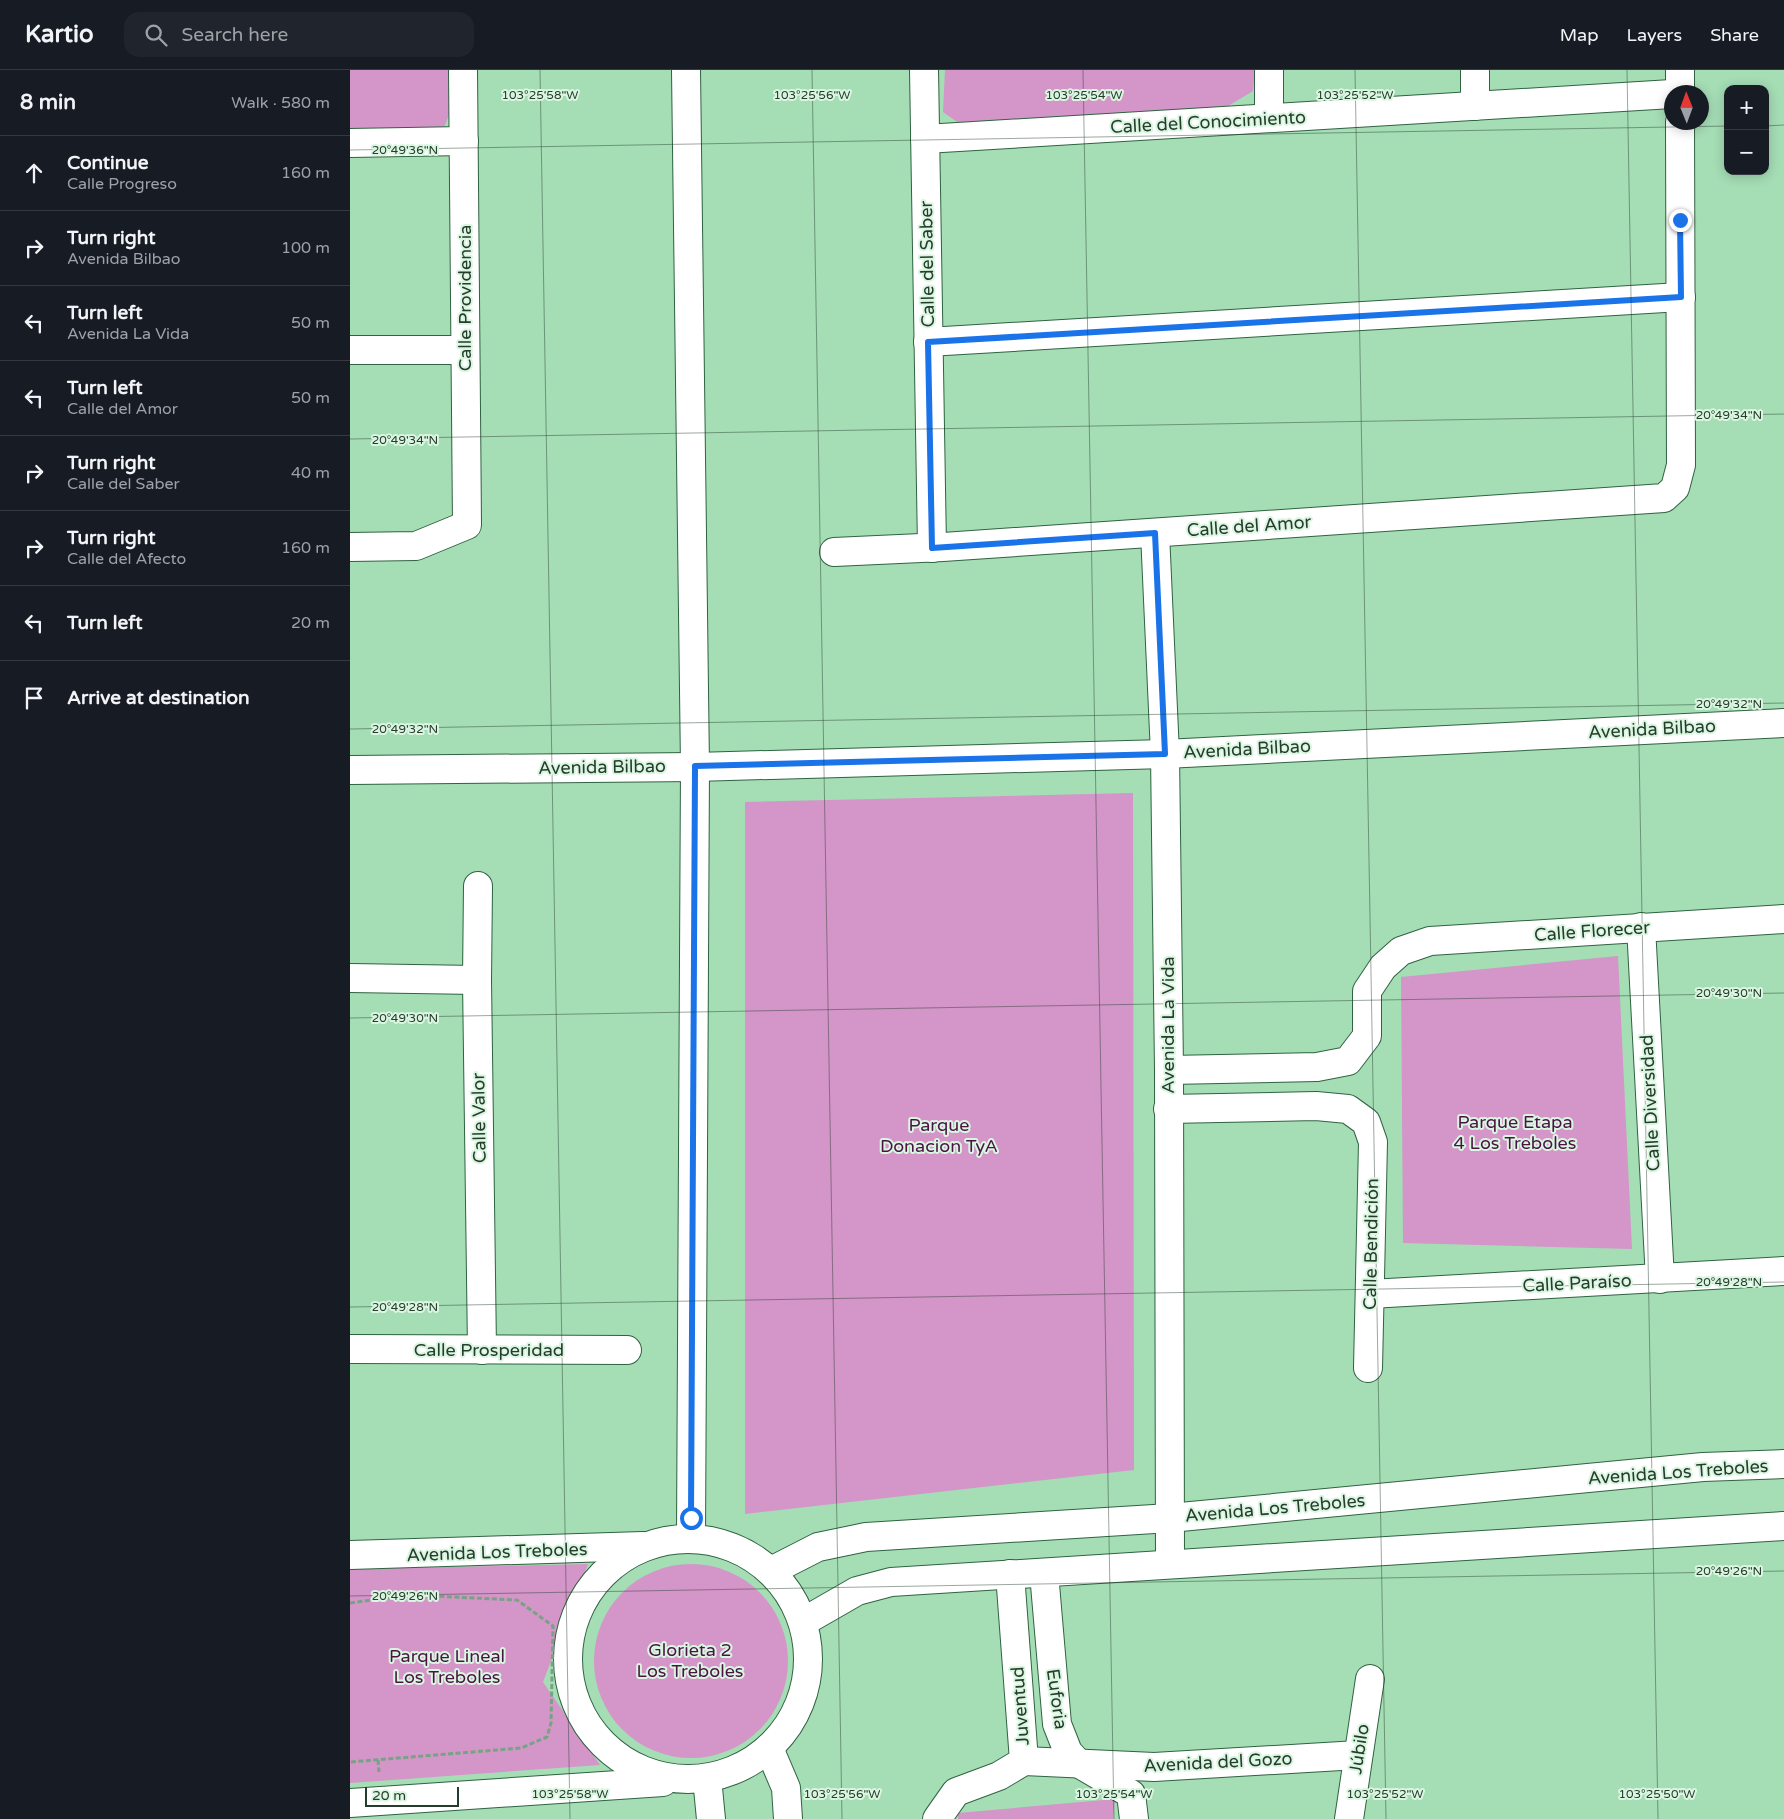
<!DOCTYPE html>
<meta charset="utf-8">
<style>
body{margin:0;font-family:"Varela Round",sans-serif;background:#20242c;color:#f1f3f6}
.controls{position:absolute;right:15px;top:15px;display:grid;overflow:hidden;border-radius:10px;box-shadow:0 2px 12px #0003}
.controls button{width:45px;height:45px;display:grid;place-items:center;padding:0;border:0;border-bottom:1px solid #363941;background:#171b24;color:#f1f3f6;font:25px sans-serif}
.compass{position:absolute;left:1314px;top:15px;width:45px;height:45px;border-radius:50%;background:#171b24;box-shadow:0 2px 12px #0003;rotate:359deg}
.scale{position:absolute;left:15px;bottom:12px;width:94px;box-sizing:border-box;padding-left:5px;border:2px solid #263c2d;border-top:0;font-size:14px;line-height:18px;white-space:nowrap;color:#263c2d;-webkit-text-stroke:4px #daf6e1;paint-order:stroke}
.stop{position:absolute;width:15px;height:15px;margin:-11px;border:4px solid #1a73e8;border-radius:50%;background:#fff}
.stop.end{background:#1a73e8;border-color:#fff;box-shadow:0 1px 5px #0008}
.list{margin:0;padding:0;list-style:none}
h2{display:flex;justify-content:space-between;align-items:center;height:65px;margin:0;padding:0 20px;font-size:21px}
h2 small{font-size:16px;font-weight:400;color:#9ea1a6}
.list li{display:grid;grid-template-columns:32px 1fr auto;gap:15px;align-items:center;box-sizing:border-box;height:75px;padding:0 20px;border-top:1px solid #363941}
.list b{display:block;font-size:19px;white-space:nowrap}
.list p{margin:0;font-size:16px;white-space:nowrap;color:#9ea1a6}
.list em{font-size:16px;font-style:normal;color:#9ea1a6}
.icon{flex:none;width:28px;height:28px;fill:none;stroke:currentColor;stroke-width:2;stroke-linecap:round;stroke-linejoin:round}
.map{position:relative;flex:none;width:1434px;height:1749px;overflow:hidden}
header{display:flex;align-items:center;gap:30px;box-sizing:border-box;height:70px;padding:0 25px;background:#171b24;border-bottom:1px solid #363941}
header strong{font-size:24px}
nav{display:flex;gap:28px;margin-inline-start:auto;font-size:18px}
.search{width:350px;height:45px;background:#20242c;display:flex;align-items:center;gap:12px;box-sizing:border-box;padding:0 18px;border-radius:15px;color:#9ea1a6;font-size:19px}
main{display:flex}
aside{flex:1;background:#171b24}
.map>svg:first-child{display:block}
</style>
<header>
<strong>Kartio</strong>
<div class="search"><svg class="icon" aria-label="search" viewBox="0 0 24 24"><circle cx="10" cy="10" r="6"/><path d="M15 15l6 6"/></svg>Search here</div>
<nav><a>Map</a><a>Layers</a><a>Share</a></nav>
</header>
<main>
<aside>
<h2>8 min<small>Walk · 580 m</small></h2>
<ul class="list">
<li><svg class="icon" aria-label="ahead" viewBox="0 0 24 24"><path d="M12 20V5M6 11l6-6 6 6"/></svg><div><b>Continue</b><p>Calle Progreso</p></div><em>160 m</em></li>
<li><svg class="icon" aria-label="right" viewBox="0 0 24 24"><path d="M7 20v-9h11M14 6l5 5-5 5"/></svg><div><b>Turn right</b><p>Avenida Bilbao</p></div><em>100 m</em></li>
<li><svg class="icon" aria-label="left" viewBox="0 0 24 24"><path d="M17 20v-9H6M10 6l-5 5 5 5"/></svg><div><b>Turn left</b><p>Avenida La Vida</p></div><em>50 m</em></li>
<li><svg class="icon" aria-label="left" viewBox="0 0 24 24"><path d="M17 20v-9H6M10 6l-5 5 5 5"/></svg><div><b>Turn left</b><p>Calle del Amor</p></div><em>50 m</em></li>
<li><svg class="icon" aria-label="right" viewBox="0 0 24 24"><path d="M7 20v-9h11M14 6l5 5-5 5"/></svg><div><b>Turn right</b><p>Calle del Saber</p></div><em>40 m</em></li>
<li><svg class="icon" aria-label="right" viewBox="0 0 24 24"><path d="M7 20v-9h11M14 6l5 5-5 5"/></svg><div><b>Turn right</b><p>Calle del Afecto</p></div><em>160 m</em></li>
<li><svg class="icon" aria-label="left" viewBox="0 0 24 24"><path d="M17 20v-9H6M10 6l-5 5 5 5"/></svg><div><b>Turn left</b></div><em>20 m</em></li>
<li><svg class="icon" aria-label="arrive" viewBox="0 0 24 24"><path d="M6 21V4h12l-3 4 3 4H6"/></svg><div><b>Arrive at destination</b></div></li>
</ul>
</aside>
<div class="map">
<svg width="1434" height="1749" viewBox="0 0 1434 1749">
<rect width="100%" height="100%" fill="#a5ddb5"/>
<!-- green -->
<g fill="#d495c9">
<path d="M0,0h101l-2,45 -6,15 -93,3z"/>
<path d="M595,0h310l-2,21 -25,15 -265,20 -20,-14z"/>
<path d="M783,723l1,677 -389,44v-712z"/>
<path d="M1268,886l14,293 -229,-6 -2,-266z"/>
<circle cx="341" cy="1591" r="97"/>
<path d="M238,1494l-45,118 57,83 -250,18v-214z"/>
<path d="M765,1729l-2,20h-155v-6z"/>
</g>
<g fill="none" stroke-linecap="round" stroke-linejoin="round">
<!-- minor casing -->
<g stroke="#2f6341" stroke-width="30">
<g id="minor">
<path d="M336,0l9,697 -4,771"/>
<path d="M574,0l8,478"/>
<path d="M919,0v48"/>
<path d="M1330,22v-22"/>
<path d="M1125,36v-36"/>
<path d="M575,69l747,-45"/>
<path d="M0,73l114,-2"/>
<path d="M578,272l753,-45"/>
<path d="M0,280h115"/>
<path d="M805,463l10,221 4,316 1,494"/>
<path d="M0,477l66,-1 51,-21 -4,-455"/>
<path d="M484,482l109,-5 721,-49 11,-10 6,-23 -1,-343"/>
<path d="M0,700l345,-3 470,-13 619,-31"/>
<path d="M128,816l-1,94 5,370"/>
<path d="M1291,857l19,352"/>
<path d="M0,908l127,2"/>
<path d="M819,1000l148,-3 31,-6 19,-25v-45l16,-24 18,-16 29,-10 354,-22"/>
<path d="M818,1039l148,-3 32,3 18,13 7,20 -5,226"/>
<path d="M1020,1224l414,-23"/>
<path d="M0,1279l277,1"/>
<circle cx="338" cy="1589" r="120"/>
<path d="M0,1485l293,-9"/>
<path d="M421,1501l47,-24 48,-10 304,-19 533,-51 81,-3"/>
<path d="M694,1503l13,151 11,28 10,11 53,31 3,25"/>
<path d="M453,1552l54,-31 34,-9 893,-56"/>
<path d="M419,1678l17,40 2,31"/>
<path d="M674,1691l130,6 204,-12"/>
<path d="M357,1708l4,41"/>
<path d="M0,1733l313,-21"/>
<path d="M587,1749l19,-27 43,-16 25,-15 -14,-187"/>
<path d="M999,1749l21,-140"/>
</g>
</g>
<!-- path -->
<g stroke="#77a384" stroke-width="3" stroke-dasharray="5 2.5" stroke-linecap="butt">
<path d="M0,1533l60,-8 107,5 36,26 -2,97 -4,14 -26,11 -171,14"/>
<path d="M28,1690l1,12"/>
</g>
<!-- minor -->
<use href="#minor" stroke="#fff" stroke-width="28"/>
</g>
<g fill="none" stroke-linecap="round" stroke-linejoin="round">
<!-- route -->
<path stroke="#1a73e8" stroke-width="6" d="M341,1448l4,-752 470,-12 -10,-221 -223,15 -4,-206 753,-45 -1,-77"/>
</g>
<!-- ticks -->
<path fill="none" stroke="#263c2d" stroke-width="1" stroke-opacity="0.45" d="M190,0l30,1749M462,0l30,1749M733,0l31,1749M1005,0l31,1749M1277,0l31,1749M1415,56l19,-1M0,80l1378,-24M0,369l1434,-25M0,659l1434,-26M0,948l1434,-25M0,1237l1434,-25M0,1526l1434,-25"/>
<g text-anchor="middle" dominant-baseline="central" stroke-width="4" stroke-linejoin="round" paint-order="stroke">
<!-- street labels -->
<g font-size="18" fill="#263c2d" stroke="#daf6e1">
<text transform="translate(858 52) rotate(-3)">Calle del Conocimiento</text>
<text transform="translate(577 194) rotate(-91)">Calle del Saber</text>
<text transform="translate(115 228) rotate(-90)">Calle Providencia</text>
<text transform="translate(899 456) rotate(-4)">Calle del Amor</text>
<text transform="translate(1302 659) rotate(-3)">Avenida Bilbao</text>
<text transform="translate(897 679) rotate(-3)">Avenida Bilbao</text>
<text transform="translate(252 697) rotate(-1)">Avenida Bilbao</text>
<text transform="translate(1242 861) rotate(-4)">Calle Florecer</text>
<text transform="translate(818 955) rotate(-90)">Avenida La Vida</text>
<text transform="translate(1300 1033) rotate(-93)">Calle Diversidad</text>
<text transform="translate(129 1048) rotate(-91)">Calle Valor</text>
<text transform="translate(1021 1174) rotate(-89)">Calle Bendición</text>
<text transform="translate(1227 1213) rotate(-3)">Calle Paraíso</text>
<text x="139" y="1280">Calle Prosperidad</text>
<text transform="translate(1328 1402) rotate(-4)">Avenida Los Treboles</text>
<text transform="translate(925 1438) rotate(-5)">Avenida Los Treboles</text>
<text transform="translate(147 1482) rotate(-2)">Avenida Los Treboles</text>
<text transform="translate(707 1629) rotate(82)">Euforia</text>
<text transform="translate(670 1636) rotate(-94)">Juventud</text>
<text transform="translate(1009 1679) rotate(-81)">Júbilo</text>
<text transform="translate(868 1692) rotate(-3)">Avenida del Gozo</text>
</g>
<!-- park labels -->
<g font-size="18" fill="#4b1344" stroke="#daf6e1">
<text x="1165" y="1052">Parque Etapa<tspan x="1165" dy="21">4 Los Treboles</tspan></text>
<text x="589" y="1055">Parque<tspan x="589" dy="21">Donacion TyA</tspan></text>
<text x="340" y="1580">Glorieta 2<tspan x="340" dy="21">Los Treboles</tspan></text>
<text x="97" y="1586">Parque Lineal<tspan x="97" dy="21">Los Treboles</tspan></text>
</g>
</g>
<g font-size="12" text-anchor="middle" fill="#263c2d" stroke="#daf6e1" stroke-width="4" stroke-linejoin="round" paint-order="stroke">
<text x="190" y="29">103°25'58"W</text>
<text x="462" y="29">103°25'56"W</text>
<text x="734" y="29">103°25'54"W</text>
<text x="1005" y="29">103°25'52"W</text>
<text x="55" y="84">20°49'36"N</text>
<text x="1379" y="349">20°49'34"N</text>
<text x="55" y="374">20°49'34"N</text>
<text x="1379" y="638">20°49'32"N</text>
<text x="55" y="663">20°49'32"N</text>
<text x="1379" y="927">20°49'30"N</text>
<text x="55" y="952">20°49'30"N</text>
<text x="1379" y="1216">20°49'28"N</text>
<text x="55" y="1241">20°49'28"N</text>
<text x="1379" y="1505">20°49'26"N</text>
<text x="55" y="1530">20°49'26"N</text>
<text x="220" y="1728">103°25'58"W</text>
<text x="492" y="1728">103°25'56"W</text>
<text x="764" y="1728">103°25'54"W</text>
<text x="1035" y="1728">103°25'52"W</text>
<text x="1307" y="1728">103°25'50"W</text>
</g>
</svg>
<div class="controls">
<button>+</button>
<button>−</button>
</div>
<svg class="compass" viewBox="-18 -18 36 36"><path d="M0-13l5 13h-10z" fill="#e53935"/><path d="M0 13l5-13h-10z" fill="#9ea1a6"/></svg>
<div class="scale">20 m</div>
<div class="stop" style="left:341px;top:1448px"></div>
<div class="stop end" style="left:1330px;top:150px"></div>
</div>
</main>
